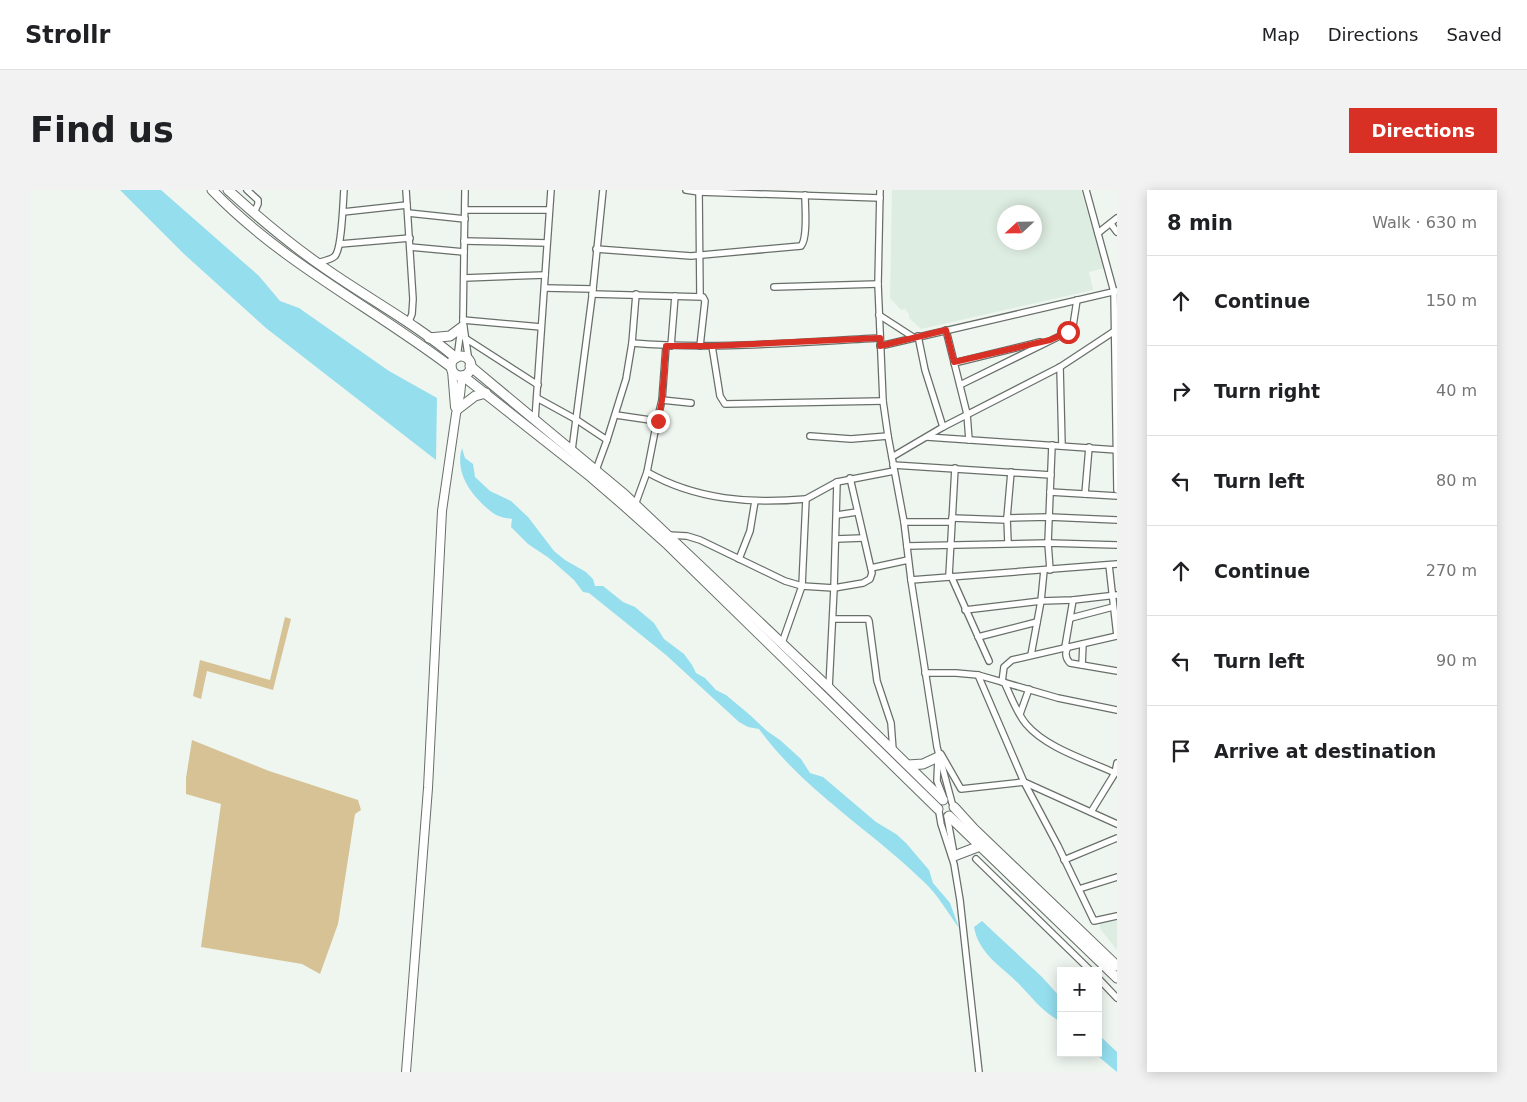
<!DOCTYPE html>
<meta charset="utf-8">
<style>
body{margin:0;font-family:"DejaVu Sans",sans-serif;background:#f2f2f2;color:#202124}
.controls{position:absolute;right:15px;bottom:15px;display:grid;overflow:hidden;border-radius:0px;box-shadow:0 2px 12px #0003}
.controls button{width:45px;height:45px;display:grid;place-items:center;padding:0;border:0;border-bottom:1px solid #e0e0e0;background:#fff;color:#202124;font:25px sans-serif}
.compass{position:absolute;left:967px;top:15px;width:45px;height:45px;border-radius:50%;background:#fff;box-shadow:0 2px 12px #0003;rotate:248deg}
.stop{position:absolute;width:15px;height:15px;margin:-11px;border:4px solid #d93025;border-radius:50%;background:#fff}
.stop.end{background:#d93025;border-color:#fff;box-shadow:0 1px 5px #0008}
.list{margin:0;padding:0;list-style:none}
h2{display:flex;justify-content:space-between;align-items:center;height:65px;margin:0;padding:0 20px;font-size:21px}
h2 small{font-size:16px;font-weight:400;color:#757577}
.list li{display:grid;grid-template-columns:32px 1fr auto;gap:15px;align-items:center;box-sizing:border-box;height:90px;padding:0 20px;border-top:1px solid #e0e0e0}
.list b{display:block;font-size:19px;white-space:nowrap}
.list em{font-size:16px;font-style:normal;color:#757577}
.icon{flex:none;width:28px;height:28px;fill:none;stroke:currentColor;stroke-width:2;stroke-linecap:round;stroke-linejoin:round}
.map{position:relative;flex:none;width:1087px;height:882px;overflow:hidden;border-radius:0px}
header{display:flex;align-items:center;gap:30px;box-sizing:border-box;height:70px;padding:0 25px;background:#fff;border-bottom:1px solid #e0e0e0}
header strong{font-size:24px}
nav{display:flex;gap:28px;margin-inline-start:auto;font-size:18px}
.intro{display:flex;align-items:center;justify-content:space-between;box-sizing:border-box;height:120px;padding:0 30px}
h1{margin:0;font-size:35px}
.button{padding:12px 22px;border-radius:0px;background:#d93025;color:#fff;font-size:18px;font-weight:700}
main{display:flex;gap:30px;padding:0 30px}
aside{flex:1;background:#fff;border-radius:0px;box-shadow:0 2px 12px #0003}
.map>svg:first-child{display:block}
</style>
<header>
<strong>Strollr</strong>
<nav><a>Map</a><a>Directions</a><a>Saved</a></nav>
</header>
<div class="intro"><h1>Find us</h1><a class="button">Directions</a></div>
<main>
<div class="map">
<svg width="1087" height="882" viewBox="0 0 1087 882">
<rect width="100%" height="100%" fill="#eef6ef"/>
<!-- built -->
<g fill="#deede1" fill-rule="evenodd">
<path d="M862,0h189l23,78 -15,4 4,18 -172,39 -12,-11v-4l-4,-5 -4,1 -11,-12zM1004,22v30h-30v-30z"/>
<path d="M1087,727v33l-16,-20 -2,-7z"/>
</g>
<!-- green -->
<g fill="#d7c295">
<path d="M255,427l6,2 -18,71 -66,-19 -6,28 -8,-3 7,-36 70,20z"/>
<path d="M162,550l77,31 89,29 3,10 -6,4 -17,110 -18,50 -18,-10 -101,-17 20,-143 -35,-10v-16z"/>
</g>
<!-- water -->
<g fill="#95deee">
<path d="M90,0h41l98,86 21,25 19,7 90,63 48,27 -1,62 -170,-132 -82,-74z"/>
<path d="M432,258l3,10 8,6 2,13 15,14 21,10 17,16 26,34 11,9 21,12 7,7 2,7h8l20,16 12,5 19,16 10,16 20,15 8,11 4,8 9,5 11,12 10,5 24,20 17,16 13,9 21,19 9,14 13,4 53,45 20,12 10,9 23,27 4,13 17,20 9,25c-11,-15 -21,-33 -35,-46 -53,-52 -121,-92 -165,-153l-11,-2 -9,-5 -73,-67 -77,-62 -6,-1 -9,-12 -25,-22 -21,-14 -17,-17 1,-8c-6,-1 -14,-2 -19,-6 -20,-15 -39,-39 -31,-65z"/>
<path d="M952,731l60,56 19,21v24c-21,-12 -27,-23 -43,-39 -18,-18 -39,-29 -44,-56z"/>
<path d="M1068,844l19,18v20l-23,-19h4z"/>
</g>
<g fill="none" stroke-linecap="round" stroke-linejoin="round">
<!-- street casing -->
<g stroke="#686f69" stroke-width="8">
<g id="street">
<path d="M217,0l11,10v4l-4,9"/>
<path d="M376,0l7,109 -1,15 -4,10"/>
<path d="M435,0l-2,131 6,41"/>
<path d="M656,0l13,2 181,6"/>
<path d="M669,0l1,106"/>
<path d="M850,0l-2,94 5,117 5,35 16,86 7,58 26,167 15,56"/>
<path d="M1056,0l28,102 3,198"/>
<path d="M435,20h84"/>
<path d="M313,22l64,-7"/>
<path d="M378,23l57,6"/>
<path d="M1081,34l6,8"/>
<path d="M1068,43l19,-15"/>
<path d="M434,51l83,2"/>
<path d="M310,54l70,-6"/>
<path d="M380,57l54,5"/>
<path d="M566,59l95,7 110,-10c7,-8 4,-39 4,-51"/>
<path d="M287,73c6,-2 14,-3 18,-7 7,-8 8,-54 9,-66"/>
<path d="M434,88l81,-3"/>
<path d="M744,97l104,-3"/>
<path d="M515,98l48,1"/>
<path d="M562,104l111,3 2,4 -5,45"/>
<path d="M849,125l34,22"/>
<path d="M433,130l78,7"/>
<path d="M916,140l21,84 2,26"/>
<path d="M888,146l7,34 18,57"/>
<path d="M435,148l73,47"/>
<path d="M602,153c82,7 165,-1 248,-5"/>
<path d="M641,156l4,-50"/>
<path d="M682,156l8,50 5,8 158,-3"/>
<path d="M850,156l237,-55"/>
<path d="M427,168l4,-30"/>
<path d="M924,173l86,-21"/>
<path d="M1030,177l2,79"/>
<path d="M930,195l110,-54 3,-5 4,-26"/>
<path d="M507,208l40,22 30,20 19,-61 6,-36 4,-49"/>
<path d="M632,210l29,3"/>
<path d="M586,225l41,6 5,-21 4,-54"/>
<path d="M505,230l16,-230"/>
<path d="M780,246l41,3 37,-3"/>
<path d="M897,247l190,13"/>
<path d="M542,260l21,-161 10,-99"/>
<path d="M862,267l51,-30 117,-60 56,-37"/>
<path d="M863,275l158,10"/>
<path d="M566,280l11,-30"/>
<path d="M617,282l10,-51"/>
<path d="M1020,302l67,4"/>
<path d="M1055,304l4,-47"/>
<path d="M605,315l12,-33c49,28 104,32 159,27"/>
<path d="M807,325l20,-3"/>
<path d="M922,328l55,2"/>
<path d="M977,328l42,-1 68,3"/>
<path d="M874,332h47"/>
<path d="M638,345l19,1 13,4 85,41 17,5 32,2 29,-5 7,-4 2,-6 -22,-95"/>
<path d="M806,349l27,-1"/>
<path d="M978,353l-1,-25 4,-46"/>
<path d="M877,356l141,-3 69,2"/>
<path d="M709,369l11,-28 5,-30"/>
<path d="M1079,375l8,71"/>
<path d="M841,378l37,-8"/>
<path d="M1020,380l-2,-27 4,-98"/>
<path d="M919,386l6,-108"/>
<path d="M921,386l38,85"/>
<path d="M881,390l206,-16"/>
<path d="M935,420l76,-9 32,-1 44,-5"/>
<path d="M1041,428l42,-11"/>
<path d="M803,429h35l1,2 8,60 14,42 2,27"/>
<path d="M948,447l59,-15"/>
<path d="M752,453l20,-57 4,-87 31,-17 57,-11"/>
<path d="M1035,457l8,-47"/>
<path d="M1038,457c-3,5 -3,11 2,16l47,8"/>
<path d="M1001,465l10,-54 3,-31"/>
<path d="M1052,475l1,-21"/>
<path d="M895,483h31l22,2 80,23 59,12"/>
<path d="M948,485l46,107 34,64 36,75 23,-5"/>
<path d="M972,492l2,-15 8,-7 105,-24"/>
<path d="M974,492c7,14 12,30 22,42 20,24 61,36 89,49"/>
<path d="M799,498l5,-100 3,-106"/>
<path d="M990,524l9,-25"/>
<path d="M911,564l20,35 63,-7 93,42"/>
<path d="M908,567l-1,24 6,15"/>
<path d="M909,622l2,12 13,40 6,36 19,172"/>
<path d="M1061,622l24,-39 2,-10"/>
<path d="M917,626l7,38"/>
<path d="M946,669l115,112"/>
<path d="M1034,670l53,-22"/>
<path d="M1049,699l38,-12"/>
<path d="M1068,788l19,20"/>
</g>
</g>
<!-- secondary casing -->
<g stroke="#686f69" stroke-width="10">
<g id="secondary">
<path d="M422,180l3,37"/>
<path d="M376,882l22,-284 14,-277 14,-97 4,-19 2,-19"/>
</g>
</g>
<!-- primary casing -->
<g stroke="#686f69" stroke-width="11">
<g id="primary">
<path d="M182,0c69,72 160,117 239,177"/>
<path d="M198,0c31,28 64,56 98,79 43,30 90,55 130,89"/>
<path d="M399,148l21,-2 12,-9"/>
<circle cx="431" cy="176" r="10"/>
<path d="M440,176l154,128 205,194 114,112"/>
<path d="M433,186l128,101 29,25 48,43 270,264"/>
<path d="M428,219l17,-13 11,-3"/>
<path d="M878,575l15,-1 15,-7"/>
<path d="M924,617l20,22 143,137"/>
<path d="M919,626l168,162"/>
<path d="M924,666l26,-10"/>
</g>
</g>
<!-- street -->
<use href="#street" stroke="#fff" stroke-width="5.5"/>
<!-- secondary -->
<use href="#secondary" stroke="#fff" stroke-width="8"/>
<!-- primary -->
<use href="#primary" stroke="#fff" stroke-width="9"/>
</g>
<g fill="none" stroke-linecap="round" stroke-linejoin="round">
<!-- route -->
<path stroke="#d93025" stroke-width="6" d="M628,231l4,-21 4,-54h46l168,-8v8l66,-16 8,32 96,-22 18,-8"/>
</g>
</svg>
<div class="controls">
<button>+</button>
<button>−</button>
</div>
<svg class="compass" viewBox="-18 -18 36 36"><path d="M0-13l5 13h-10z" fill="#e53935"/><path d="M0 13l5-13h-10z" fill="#757577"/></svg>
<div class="stop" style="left:1038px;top:142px"></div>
<div class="stop end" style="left:628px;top:231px"></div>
</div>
<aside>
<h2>8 min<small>Walk · 630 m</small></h2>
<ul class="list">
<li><svg class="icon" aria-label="ahead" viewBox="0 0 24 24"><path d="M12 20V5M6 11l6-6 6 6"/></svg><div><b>Continue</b></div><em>150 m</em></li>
<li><svg class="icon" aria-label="right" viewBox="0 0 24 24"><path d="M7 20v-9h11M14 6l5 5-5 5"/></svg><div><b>Turn right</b></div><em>40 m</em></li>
<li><svg class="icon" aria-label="left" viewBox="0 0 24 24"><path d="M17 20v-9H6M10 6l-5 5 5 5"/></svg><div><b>Turn left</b></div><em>80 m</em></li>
<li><svg class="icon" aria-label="ahead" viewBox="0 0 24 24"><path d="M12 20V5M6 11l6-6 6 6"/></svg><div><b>Continue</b></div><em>270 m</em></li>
<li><svg class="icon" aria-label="left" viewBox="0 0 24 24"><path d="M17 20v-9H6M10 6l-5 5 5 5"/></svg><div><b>Turn left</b></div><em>90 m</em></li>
<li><svg class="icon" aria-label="arrive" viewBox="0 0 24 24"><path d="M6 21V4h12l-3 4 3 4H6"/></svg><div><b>Arrive at destination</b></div></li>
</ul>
</aside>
</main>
